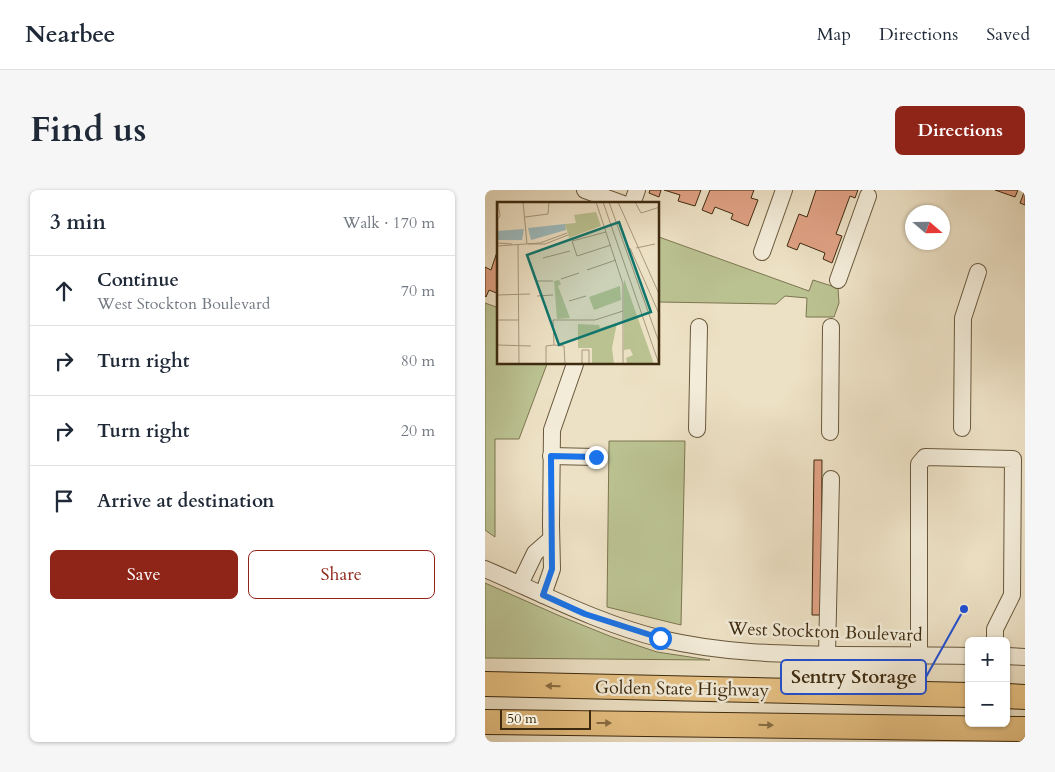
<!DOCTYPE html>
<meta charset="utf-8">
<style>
body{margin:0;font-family:Cardo,serif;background:#f6f6f7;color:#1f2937}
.controls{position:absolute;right:15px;bottom:15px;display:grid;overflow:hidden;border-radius:8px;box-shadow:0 1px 4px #0004}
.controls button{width:45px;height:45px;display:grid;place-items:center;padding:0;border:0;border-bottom:1px solid #e0e1e3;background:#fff;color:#1f2937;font:25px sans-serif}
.compass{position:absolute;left:420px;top:15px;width:45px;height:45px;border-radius:50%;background:#fff;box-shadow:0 1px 4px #0004;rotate:110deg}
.scale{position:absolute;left:15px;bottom:12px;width:91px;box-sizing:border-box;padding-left:5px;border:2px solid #3d2a0f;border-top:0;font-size:14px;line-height:18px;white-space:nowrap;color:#3d2a0f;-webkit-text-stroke:4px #f3ecd9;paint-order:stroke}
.stop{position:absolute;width:15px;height:15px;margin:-11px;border:4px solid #1a73e8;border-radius:50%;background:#fff}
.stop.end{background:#1a73e8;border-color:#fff;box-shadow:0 1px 5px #0008}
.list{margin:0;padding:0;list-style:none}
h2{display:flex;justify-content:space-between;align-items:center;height:65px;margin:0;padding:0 20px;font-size:21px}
h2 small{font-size:16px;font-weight:400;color:#747a83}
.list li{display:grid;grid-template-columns:32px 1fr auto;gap:15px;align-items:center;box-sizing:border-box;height:70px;padding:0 20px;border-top:1px solid #e0e1e3}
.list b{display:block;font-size:19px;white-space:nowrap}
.list p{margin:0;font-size:16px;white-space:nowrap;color:#747a83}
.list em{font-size:16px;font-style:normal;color:#747a83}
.actions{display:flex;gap:10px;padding:15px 20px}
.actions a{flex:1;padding:11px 0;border:1px solid #8f2418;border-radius:8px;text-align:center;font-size:18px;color:#8f2418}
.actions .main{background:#8f2418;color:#fff}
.icon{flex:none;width:28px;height:28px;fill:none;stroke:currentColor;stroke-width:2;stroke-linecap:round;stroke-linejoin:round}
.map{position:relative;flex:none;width:540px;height:552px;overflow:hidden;border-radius:8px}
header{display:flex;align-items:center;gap:30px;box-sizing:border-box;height:70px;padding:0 25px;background:#fff;border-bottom:1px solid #e0e1e3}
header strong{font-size:24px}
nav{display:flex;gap:28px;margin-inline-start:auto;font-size:18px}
.intro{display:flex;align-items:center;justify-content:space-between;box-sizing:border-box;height:120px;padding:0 30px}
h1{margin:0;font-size:35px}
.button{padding:12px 22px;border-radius:8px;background:#8f2418;color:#fff;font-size:18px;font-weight:700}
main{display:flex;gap:30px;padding:0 30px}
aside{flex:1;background:#fff;border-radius:8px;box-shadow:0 1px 4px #0004}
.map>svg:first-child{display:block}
</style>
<header>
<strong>Nearbee</strong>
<nav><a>Map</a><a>Directions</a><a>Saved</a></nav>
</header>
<div class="intro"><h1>Find us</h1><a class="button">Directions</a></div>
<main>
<aside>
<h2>3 min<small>Walk · 170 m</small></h2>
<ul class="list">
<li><svg class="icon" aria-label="ahead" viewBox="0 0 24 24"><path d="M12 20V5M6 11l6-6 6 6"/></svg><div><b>Continue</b><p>West Stockton Boulevard</p></div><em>70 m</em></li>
<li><svg class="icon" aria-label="right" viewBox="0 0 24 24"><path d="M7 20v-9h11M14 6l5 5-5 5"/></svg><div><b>Turn right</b></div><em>80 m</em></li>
<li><svg class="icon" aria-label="right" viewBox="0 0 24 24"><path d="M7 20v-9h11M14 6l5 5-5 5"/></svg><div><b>Turn right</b></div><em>20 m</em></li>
<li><svg class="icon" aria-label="arrive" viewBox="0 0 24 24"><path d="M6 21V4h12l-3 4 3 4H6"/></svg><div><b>Arrive at destination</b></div></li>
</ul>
<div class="actions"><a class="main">Save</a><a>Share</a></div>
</aside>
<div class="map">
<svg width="540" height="552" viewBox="0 0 540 552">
<rect width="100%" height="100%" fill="#ede1c5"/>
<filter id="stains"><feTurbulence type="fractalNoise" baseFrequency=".004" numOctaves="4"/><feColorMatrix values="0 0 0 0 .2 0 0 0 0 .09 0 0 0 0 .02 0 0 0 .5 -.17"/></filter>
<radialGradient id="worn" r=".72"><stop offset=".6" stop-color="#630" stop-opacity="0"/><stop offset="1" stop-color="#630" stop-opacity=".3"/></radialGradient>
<!-- green -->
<g fill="#bbc292" stroke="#7c7650">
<path d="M174,47l150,54 4,-11 25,8 1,15 -5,14h-28l1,-19 -22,-2 -9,8 -117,-2z"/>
<path d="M0,113l14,5v56h48l-28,75h-24v98l-10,-7z"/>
<path d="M124,251h76l-4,184 -74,-18z"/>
<path d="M0,393l75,33 52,21 45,15 53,8 -225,-2z"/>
</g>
<!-- building -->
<g fill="#e0a184" stroke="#3d2a0f">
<path d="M165,0h11l-2,7 -10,-4z"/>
<path d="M179,0h37l-6,16 -17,-5 2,-6z"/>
<path d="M225,0h44l-3,8 7,2 -10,26 -17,-7 2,-5 -18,-7 -3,7 -10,-4z"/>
<path d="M331,0h42l-3,8 -5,-2 -14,38 6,2 -10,27 -9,-4 2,-6 -25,-10 -3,7 -10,-4 12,-32 8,3z"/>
<path d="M510,0h23l-3,7z"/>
<path d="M540,0v15l-5,-2z"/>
<path d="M14,56v48l-10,-4 -3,7 -1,-1v-29l6,3z"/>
<path d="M329,270h8l-1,155h-9z"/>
</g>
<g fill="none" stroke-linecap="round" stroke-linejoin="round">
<!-- minor casing -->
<g stroke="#69583c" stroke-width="18">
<g id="minor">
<path d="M100,0l38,14"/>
<path d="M147,14l5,-14"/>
<path d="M277,62l22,-62"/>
<path d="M353,90l30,-84"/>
<path d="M477,238l1,-110 15,-46"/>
<path d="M212,239l2,-102"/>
<path d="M345,242l1,-105"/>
<path d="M66,266l45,1"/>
<path d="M0,379c58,25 115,55 177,70 59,14 117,15 177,16 44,0 87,0 130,1"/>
<path d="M35,394l15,-31 16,-14"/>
<path d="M58,405l9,-26 -1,-44 1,-95 23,-66"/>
<path d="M342,464l4,-175"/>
<path d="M434,465v-191l6,-7 88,2 -1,136 -17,34v12"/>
<path d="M521,466l19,1"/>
</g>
</g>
<!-- highway casing -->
<g stroke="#3d2a0f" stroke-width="26">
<g id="highway">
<path d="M0,494l484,11"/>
<path d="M521,506l19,1"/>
<path d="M0,532l540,7"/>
</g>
</g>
<!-- minor -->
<use href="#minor" stroke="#f3ecd9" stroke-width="16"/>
<!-- highway -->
<use href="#highway" stroke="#e6c082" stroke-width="24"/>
</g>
<!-- one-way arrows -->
<defs><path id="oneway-solid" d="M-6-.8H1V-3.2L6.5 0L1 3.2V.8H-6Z" transform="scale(1.25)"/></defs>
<g fill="#896e43">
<use href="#oneway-solid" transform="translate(68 496) rotate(-179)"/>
<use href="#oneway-solid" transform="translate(119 533)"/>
<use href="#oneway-solid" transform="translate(281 535) rotate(1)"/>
</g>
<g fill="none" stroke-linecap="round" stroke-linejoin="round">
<!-- route -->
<path stroke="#1a73e8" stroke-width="6" d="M111,267l-45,-1 1,113 -9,26 42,19 75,24"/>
</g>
<g text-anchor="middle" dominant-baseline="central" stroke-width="5" stroke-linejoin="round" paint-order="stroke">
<!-- street labels -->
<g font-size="18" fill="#3d2a0f" stroke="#f3ecd9">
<text transform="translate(340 442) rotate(2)">West Stockton Boulevard</text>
<text transform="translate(197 499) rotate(1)">Golden State Highway</text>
</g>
</g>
<!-- overview -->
<g transform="translate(12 12)">
<rect width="162" height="162" fill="#ede1c5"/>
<path d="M99,10l5,14 -32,12 -4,-14 11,-1 -2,-8zM127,77l30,85h-27l-1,-6 7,-3 -3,-6 -6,1zM62,78l2,4 -3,2 12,32 -13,1 -3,-38zM123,84l1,14 -27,10 -5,-13zM120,121l-5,25 2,16h-22v-16h-14v-24l21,1 1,3z" fill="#bbc292"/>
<path d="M68,22l1,6 -35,10 -3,-12zM27,27l-2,11h-25v-9z" fill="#9dbbbe"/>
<path fill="none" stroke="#a7987c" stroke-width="1" d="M26,0l4,42M99,0l27,82v80M106,0l56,162M112,0l51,143M121,0l42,94M138,0l6,11 19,-6M28,15l23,-3 1,-12M0,18l3,-4 -2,-14M109,30l-34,9 5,15 34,-11M0,41l15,1M21,42l1,120M31,42h17l23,-9M0,44l43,-3 27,-10M133,46l30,68M139,46l19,-4M46,56l27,-7M90,68l29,-10M64,77l18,-6M40,79h16M0,93l33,-1M40,94l16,-1M72,99l17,-5M0,118h22M0,143l34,1M49,162v-18l8,-1M68,162l-1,-18 -10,-1 -1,-25h42l28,-9M85,162v-14h7v14"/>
<path fill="#0f766e" fill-opacity="0.15" stroke="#0f766e" stroke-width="2.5" d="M122,20l32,90 -92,33 -32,-90z"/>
<rect width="162" height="162" fill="none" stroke="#3d2a0f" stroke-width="2.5"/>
</g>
<!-- callouts -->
<path fill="none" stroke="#1d4ed8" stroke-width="2" d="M479 419L441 487"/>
<circle fill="#1d4ed8" stroke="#f3ecd9" stroke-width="2" cx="479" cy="419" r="5"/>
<rect fill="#f3ecd9" stroke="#1d4ed8" stroke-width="2" x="296" y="470" width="145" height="34" rx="5"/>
<g font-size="19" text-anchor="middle" font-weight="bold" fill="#3d2a0f">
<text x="369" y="493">Sentry Storage</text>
</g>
<rect width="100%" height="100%" filter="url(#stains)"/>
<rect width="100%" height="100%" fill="url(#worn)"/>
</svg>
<div class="controls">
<button>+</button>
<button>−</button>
</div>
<svg class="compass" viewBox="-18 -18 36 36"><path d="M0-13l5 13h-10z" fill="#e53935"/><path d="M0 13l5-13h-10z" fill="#747a83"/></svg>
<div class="scale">50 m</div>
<div class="stop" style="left:175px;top:448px"></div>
<div class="stop end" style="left:111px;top:267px"></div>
</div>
</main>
